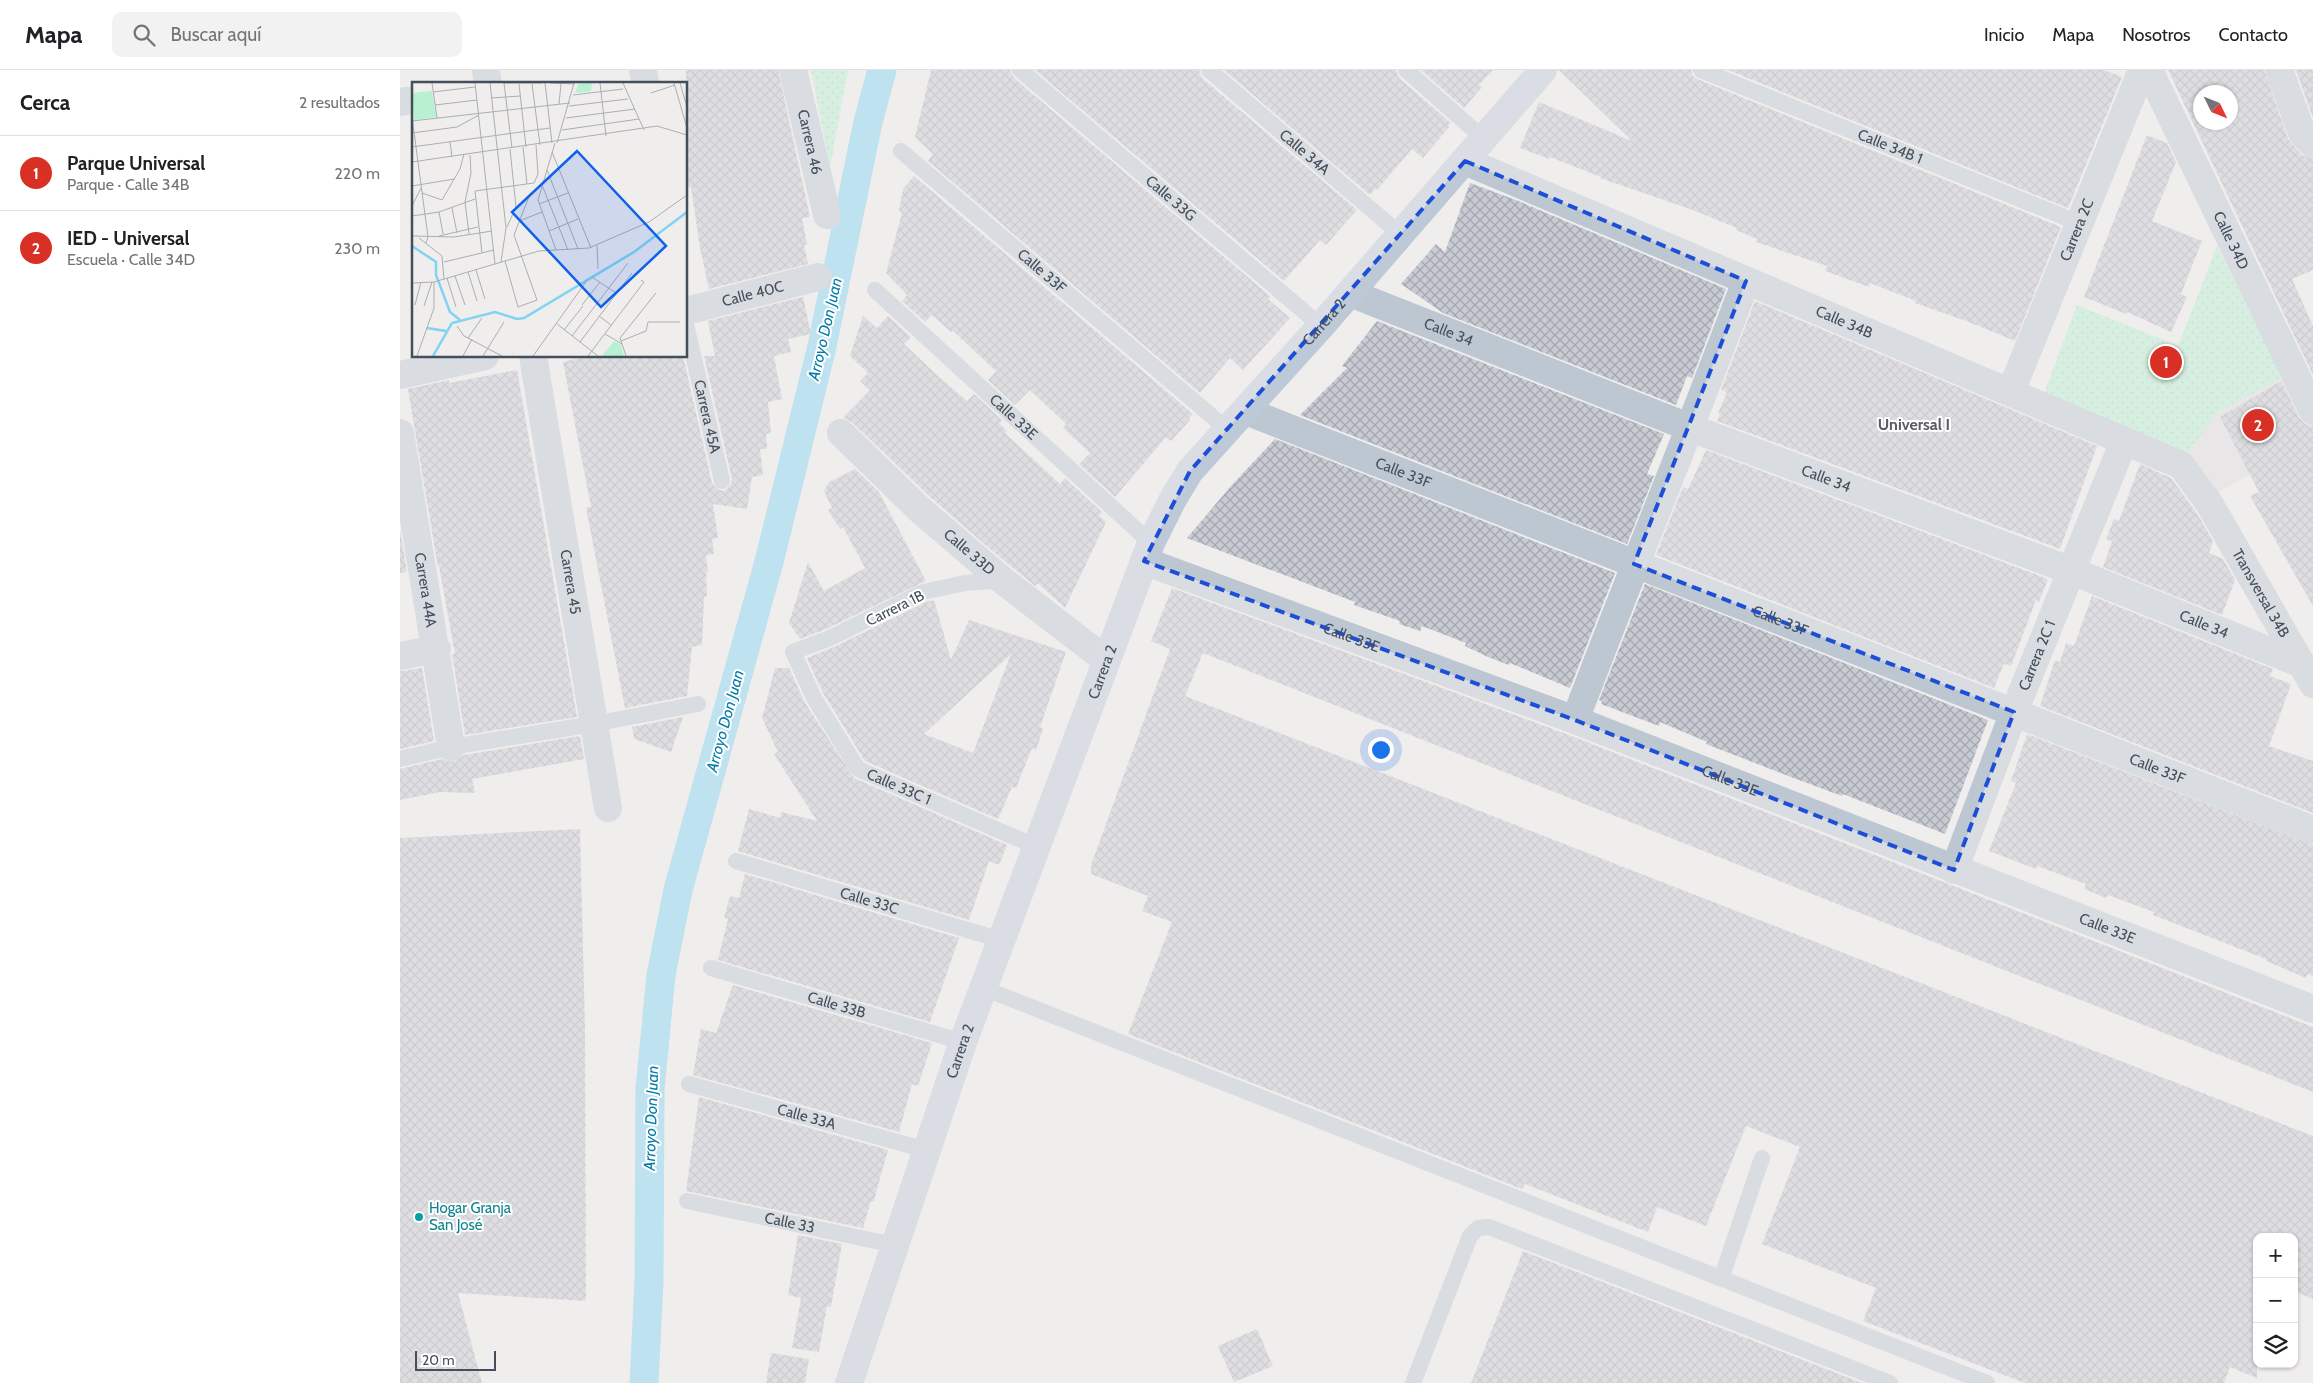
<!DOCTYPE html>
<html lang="es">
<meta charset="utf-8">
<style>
body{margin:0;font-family:Cabin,sans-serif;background:#f2f2f2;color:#202124}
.controls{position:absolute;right:15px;bottom:15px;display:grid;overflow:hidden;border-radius:10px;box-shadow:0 1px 4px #0004}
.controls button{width:45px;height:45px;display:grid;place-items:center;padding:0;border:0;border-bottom:1px solid #e0e0e0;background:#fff;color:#202124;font:25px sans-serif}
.compass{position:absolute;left:1793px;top:15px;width:45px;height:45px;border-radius:50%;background:#fff;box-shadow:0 1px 4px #0004;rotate:133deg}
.scale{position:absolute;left:15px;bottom:12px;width:81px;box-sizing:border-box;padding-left:5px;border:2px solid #444f5c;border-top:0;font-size:14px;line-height:18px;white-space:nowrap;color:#444f5c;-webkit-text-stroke:4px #fff;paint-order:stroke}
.you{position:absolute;left:980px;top:679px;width:18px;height:18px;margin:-12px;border:4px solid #fff;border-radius:50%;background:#1a73e8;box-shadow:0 0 0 8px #1a73e833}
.badge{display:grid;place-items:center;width:32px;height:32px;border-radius:50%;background:#d93025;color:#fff;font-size:16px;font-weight:700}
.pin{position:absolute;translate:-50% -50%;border:2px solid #fff;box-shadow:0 1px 5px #0006}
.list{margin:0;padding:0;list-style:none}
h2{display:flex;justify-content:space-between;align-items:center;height:65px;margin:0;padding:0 20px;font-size:21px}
h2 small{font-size:16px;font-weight:400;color:#757577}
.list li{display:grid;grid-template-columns:32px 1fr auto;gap:15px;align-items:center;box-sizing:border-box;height:75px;padding:0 20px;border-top:1px solid #e0e0e0}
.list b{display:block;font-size:19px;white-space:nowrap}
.list p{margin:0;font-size:16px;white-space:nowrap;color:#757577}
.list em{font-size:16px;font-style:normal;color:#757577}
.icon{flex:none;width:28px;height:28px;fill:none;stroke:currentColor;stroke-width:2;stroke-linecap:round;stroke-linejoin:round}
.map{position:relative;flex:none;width:1913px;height:1313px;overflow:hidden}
header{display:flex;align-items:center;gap:30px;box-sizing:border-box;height:70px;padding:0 25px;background:#fff;border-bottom:1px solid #e0e0e0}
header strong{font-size:24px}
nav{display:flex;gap:28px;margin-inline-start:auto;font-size:18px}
.search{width:350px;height:45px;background:#f2f2f2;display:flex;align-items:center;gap:12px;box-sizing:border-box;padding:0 18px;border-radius:10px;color:#757577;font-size:19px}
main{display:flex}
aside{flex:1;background:#fff}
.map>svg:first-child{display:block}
</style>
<header>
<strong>Mapa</strong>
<div class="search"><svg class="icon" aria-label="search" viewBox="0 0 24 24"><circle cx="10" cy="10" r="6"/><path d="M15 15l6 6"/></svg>Buscar aquí</div>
<nav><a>Inicio</a><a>Mapa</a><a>Nosotros</a><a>Contacto</a></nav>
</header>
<main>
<aside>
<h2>Cerca<small>2 resultados</small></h2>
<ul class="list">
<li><span class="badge">1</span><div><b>Parque Universal</b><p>Parque · Calle 34B</p></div><em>220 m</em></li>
<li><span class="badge">2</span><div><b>IED - Universal</b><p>Escuela · Calle 34D</p></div><em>230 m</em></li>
</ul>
</aside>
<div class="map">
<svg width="1913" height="1313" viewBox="0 0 1913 1313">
<defs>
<pattern id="grass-dots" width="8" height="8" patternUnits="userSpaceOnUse" patternTransform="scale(1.25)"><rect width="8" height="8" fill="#b7f1d1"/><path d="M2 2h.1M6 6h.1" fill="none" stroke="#9fd0b6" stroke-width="1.8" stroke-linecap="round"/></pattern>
<pattern id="building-cross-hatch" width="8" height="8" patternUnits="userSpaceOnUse" patternTransform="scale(1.25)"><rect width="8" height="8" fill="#c8cbd3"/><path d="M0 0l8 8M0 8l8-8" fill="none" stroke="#a4a7ae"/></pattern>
</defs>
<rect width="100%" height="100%" fill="#f0eded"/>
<!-- education -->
<path fill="#e1dedf" d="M1883,307l30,60v5l-101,53 -27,-37 31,-44z"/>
<!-- grass -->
<g fill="url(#grass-dots)">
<path d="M411,0h37l-18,97z"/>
<path d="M1817,176l66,131 -67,37 -31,44 -143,-59 35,-94 101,41z"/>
</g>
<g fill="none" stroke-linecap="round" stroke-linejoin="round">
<!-- canal -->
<path stroke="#81d4f1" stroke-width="29" d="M244,1313l5,-101 1,-193 11,-114 17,-85 92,-332 52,-212 46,-224 14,-52"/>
</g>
<!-- building -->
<g fill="url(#building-cross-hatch)" fill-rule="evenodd">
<path d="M286,0h92l32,147 -8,1 5,26 -3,1 4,19 -99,25 -9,-41 -9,-61h-5z"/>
<path d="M531,0h79l4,8 256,218 -2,3 22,19 -47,52 -13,-12 -30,35 -272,-232 5,-7 -18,-17z"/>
<path d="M635,0h164l3,8 155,132 -31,35 -6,-5 -36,41z"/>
<path d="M824,0h172l3,8 52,45 -3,2 2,1 -27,32 -11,-9 -35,41 -2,-1 -5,6z"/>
<path d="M1021,0h72l-14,15 3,2 -18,21z"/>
<path d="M1159,0h132l2,6 4,3 364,148 -46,114 -46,-19 -54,-19 1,-2 -46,-18 -1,4 -44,-16 2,-5 -71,-24 1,-3 -21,-9 1,-2 -47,-19 -90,-31 1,-1 -51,-20 -1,2 -29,-11 19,-46 93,39z"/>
<path d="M1328,0h376l18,7 -54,131z"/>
<path d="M1768,0h96l24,69 14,16 11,4v111l-21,9 21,47v49zM1800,22h30v30h-30z"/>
<path d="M1896,0h17v48z"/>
<path d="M1747,65l20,8 9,19 -24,59 50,20 -21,53 6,3 -16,35 -44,-20 -1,2 -42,-17z"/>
<path d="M514,106l279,238 -4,5 1,1 -19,21 -5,-4 -51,60 -36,-33 11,-11 -27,-25 3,-4 -36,-34 -15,15 -27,-25 8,-9 -43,-40 -2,1 -19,-17 -7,7 -23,-21 5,-6 -21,-22 16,-60 -3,-3 4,-21z"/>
<path d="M1070,113l46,17 210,89 -34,89 -5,-2 -11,29 -233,-92 -42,-29 35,-40 9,8z"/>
<path d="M403,227l8,37 -23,5 3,13 -17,4 8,43 -14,3 3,31 -5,1 1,15h-7l3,26 -11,2 -5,32 -34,-5 5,34 -6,1 2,15 -8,1 2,17h-2l1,24 -3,1 -2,48 -10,2 -5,49 -62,12 -39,-200 5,-1 -28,-145 26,-6h94l29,127 7,7 6,1 6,-7 1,-5 -28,-123h11l-7,-35z"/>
<path d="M1355,231l342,145 -37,103 -343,-128 3,-7 -2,-1 9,-21 -6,-2z"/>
<path d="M463,246l14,12 11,-12 23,21 -7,7 34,32 29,25 7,-7 28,26 -3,3 8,8 -2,2 55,51 5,-6 37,34 -3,4 7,6 -41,86 -27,-25 -3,3 -46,-38 -60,-52 -77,-74 -9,-4 27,-28 -10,-9 8,-8 -18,-17z"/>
<path d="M977,251l287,113 -17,40 7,2 -27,68 -327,-129 47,-47 -5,-2z"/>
<path d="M117,300l60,347 -112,18 -13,-81h3l-16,-88 -1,1 -30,-178 41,-9v3z"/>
<path d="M1881,311l18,37 6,6 8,2v180l-63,-110 9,-4 -39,-75z"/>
<path d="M875,369l340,134 -45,115 -60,-25 -1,2 -21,-8 -23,-11 1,-3 -44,-17 -2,5 -21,-7 1,-3 -46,-16 1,-3 -168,-64 44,-52z"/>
<path d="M1306,380l342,129 -9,23 -3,-2 -25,66 -7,-2 -10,24 -338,-133 27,-68 5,2z"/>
<path d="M1740,394l31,14 25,34 17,29 -4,12 14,6 12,21 -13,35 -119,-48 9,-26 -6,-2 8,-20 5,2z"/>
<path d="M455,399l24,23 47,89 -100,48 -26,10 -11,-16 19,-61 16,29 41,-23 -22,-41 -3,2 -12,-19 4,-2 -8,-17 5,-9z"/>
<path d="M0,460l7,42 -7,1z"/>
<path d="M1245,514l343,136 -43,114 -102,-40 -1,2 -51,-19 -85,-33 1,-2 -47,-20 -1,4 -58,-22 1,-3 -3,-1z"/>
<path d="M772,518l397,147 744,292v65l-1110,-439 -18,43 1128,440v163l-19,-8v-54h-37v141l-27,-11 -6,16h-199l-162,-62 13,-33 -114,-44 38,-97 -54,-21 -40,100 -49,-19 -9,25 -123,-48 -3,5 -394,-155 44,-112 -30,-11 6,-15 -57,-22v-9l79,-216 -19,-8z"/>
<path d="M1692,526l181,73 -3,7 21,8 -22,62 44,15v52l-273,-107 15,-46 5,2 6,-19 8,3z"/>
<path d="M534,530l17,60 18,-40 97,32 -26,75 3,2 -7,21 -4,-2 -16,40 -4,-1 -14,32 -133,-58 -42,-68 -16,-35 27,-11 92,-45zM611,584l-38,99 -49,-19z"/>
<path d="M22,598l12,73 -34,8v-78z"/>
<path d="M375,598h14l16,35 49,75 153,67 -8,20 -10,-4 -20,59 -231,-69 11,-42 31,9 1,-6 36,9 -43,-67 4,-2 -16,-34z"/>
<path d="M283,647l-12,35 -37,-13 -2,-12z"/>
<path d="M1627,664l286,111v131l-6,-2 -1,4 -40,-17v-2l-113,-44 1,-3 -46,-17 -2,3 -22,-9 2,-5 -49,-18 -1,3 -47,-18 27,-68 -5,-2z"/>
<path d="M180,666l4,23 -112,20 3,14 -35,-1 -40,8v-31l42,-10 12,3 10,-7z"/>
<path d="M180,759l5,198 1,274 -128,-8 24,90h-82v-545z"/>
<path d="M345,804l214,64 -29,84 -212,-62 10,-41 -4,-1 6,-22 9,2z"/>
<path d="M333,915l199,58 -14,43 -6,-2 -13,48 -206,-57 8,-46 15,4z"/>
<path d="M299,1027l189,53 -11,39 -3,12h-3l-8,27 -177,-37z"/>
<path d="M398,1165l44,9 -11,63 -4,-1 -8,46 -27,-4 9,-50 -13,-3z"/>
<path d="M1123,1181l339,132h-391z"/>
<path d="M857,1259l16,37 -39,16 -16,-36z"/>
<path d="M371,1283l38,6 -4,24h-39z"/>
</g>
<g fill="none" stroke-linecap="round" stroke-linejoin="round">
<!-- lane -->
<g stroke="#bcc7d1" stroke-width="16">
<path id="s1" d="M620,0l301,256"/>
<path id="s2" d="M809,0l191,164"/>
<path d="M1006,0l77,68"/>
<path id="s3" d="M1301,0l378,153"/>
<path id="s4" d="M501,81l327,279"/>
<path id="s5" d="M475,220l276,253"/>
<path id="s6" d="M286,254l36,157"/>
<path id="s7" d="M602,510l-37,3 -42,9 -93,46 -37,14 21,46 44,71 179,78"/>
<path d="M0,689l51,-12 143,-23 104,-20"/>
<path id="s8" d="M336,791l265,79"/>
<path id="s9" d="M311,898l252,74"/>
<path d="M583,918l1004,395"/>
<path id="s10" d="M289,1014l237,66"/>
<path id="s11" d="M287,1131l207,44"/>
<path d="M1321,1209l41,-121"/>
<path d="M1013,1313l57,-147 8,-8 11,-1 401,156"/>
</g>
<!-- street -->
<g stroke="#bcc7d1" stroke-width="28">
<path d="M86,0l2,14"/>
<path d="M243,0l2,14"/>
<path id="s12" d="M393,0l34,145"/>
<path id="s13" d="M1749,0l164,341"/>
<path d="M1879,0l23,63 11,11"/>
<path d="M0,32l14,-2"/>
<path id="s14" d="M1065,91l716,304 28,38 104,181"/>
<path id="s15" d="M950,223l341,135 381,143 230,93"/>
<path id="s16" d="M286,241l132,-34"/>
<path id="s17" d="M133,286l75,452"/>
<path d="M0,305l85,-19"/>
<path id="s18" d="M1611,321l131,-321"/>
<path id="s19" d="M846,341l1067,419"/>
<path id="s20" d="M0,363l51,314"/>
<path id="s21" d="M441,363l77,75 84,72 104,80"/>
<path id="s22" d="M744,491l431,159 738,289"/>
<path d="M0,586l37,-7"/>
<path d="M1175,650c56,-147 116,-292 171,-439"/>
<path id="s23" d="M1554,800l60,-158 110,-271"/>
</g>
<!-- secondary -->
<path stroke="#bec9d8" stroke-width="28" id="s24" d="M449,1313l114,-341 188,-499 22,-44 17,-28 131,-145 222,-256"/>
</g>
<!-- marked area -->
<path d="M0 0H1913V1313H0ZM1065,91l281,120 -112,283 380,148 -60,158 -379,-150 -431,-159 46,-90z" fill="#f0eded" fill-opacity=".55" fill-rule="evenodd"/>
<path fill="none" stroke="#1d4ed8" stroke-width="4" stroke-dasharray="10 6" stroke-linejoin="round" d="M1065,91l281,120 -112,283 380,148 -60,158 -379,-150 -431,-159 46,-90z"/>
<!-- markers -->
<circle fill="#0f9aa8" stroke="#fff" stroke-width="2" cx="19" cy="1147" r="5"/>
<g text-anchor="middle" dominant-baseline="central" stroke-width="4" stroke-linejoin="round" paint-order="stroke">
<!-- street labels -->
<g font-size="15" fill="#444f5c" stroke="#fff">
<text stroke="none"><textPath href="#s12" startOffset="74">Carrera 46</textPath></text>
<text stroke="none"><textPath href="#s3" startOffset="204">Calle 34B 1</textPath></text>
<text stroke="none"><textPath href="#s2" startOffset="126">Calle 34A</textPath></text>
<text stroke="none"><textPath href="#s1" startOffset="198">Calle 33G</textPath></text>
<text stroke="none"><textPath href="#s18" startOffset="174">Carrera 2C</textPath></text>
<text stroke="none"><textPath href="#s13" startOffset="189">Calle 34D</textPath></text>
<text stroke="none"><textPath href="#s4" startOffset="185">Calle 33F</textPath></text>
<text stroke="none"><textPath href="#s16" startOffset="69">Calle 40C</textPath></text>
<text stroke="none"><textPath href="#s14" startOffset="412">Calle 34B</textPath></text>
<text stroke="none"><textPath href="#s24" startOffset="1175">Carrera 2</textPath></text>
<text stroke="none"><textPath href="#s15" startOffset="106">Calle 34</textPath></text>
<text stroke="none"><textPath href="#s6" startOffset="95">Carrera 45A</textPath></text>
<text stroke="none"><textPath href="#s5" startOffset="188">Calle 33E</textPath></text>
<text stroke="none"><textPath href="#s19" startOffset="169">Calle 33F</textPath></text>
<text stroke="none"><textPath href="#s15" startOffset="511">Calle 34</textPath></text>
<text stroke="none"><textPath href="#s21" startOffset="175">Calle 33D</textPath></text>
<text stroke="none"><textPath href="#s17" startOffset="229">Carrera 45</textPath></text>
<text stroke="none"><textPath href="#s20" startOffset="159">Carrera 44A</textPath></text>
<text stroke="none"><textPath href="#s14" startOffset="929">Transversal 34B</textPath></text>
<text transform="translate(495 538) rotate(-26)">Carrera 1B</text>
<text stroke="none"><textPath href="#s19" startOffset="574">Calle 33F</textPath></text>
<text stroke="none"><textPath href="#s15" startOffset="916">Calle 34</textPath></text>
<text stroke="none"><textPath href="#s22" startOffset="221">Calle 33E</textPath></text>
<text stroke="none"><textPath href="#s23" startOffset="230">Carrera 2C 1</textPath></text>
<text stroke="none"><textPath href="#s24" startOffset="755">Carrera 2</textPath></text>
<text stroke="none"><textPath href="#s19" startOffset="979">Calle 33F</textPath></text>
<text stroke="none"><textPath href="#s22" startOffset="626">Calle 33E</textPath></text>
<text stroke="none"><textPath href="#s7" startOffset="402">Calle 33C 1</textPath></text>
<text stroke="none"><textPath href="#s8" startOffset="139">Calle 33C</textPath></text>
<text stroke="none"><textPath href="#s22" startOffset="1031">Calle 33E</textPath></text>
<text stroke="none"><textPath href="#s9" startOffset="131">Calle 33B</textPath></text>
<text stroke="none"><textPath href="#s24" startOffset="350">Carrera 2</textPath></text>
<text stroke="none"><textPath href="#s10" startOffset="122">Calle 33A</textPath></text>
<text stroke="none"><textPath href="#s11" startOffset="105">Calle 33</textPath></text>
</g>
<!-- culture labels -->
<g font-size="15" fill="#0d838f" stroke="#fff" text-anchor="start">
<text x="29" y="1138">Hogar Granja<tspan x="29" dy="17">San José</tspan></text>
</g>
<!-- water labels -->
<g font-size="16" font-style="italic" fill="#047ca8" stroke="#fff">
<text transform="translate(425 259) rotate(-77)">Arroyo Don Juan</text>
<text transform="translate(325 651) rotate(-75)">Arroyo Don Juan</text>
<text transform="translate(251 1048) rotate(-88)">Arroyo Don Juan</text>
</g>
<!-- neighbourhood labels -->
<g font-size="16" font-weight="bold" fill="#595d62" stroke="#fff">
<text x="1514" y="354">Universal I</text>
</g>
</g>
<!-- overview -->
<g transform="translate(12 12)">
<rect width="275" height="275" fill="#f0eded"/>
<path d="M167,1h13l-1,8 -16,2zM20,9l4,26 -22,3 -2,-27zM202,259l7,4 3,11h-22z" fill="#b7f1d1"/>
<path fill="none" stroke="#81d4f1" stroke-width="2.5" d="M0,164l24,16v13l14,37 10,8M15,246l19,3M21,274l19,-33 43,-11 22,7 7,-1 110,-66 53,-40"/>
<path fill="none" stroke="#abaeb3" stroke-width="1" d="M20,1l5,35M63,1l20,181M78,1l16,145 -5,34M92,1l8,65M92,1h38M133,1l7,60M138,1l25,1M188,1l6,53M211,1l21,47M262,1l13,45M268,1l7,24M107,2l7,63M120,2l8,61M21,10l42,-5M239,11l24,-8M161,13l50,-6M79,16l29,-2M147,22l2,-20M23,23l42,-5M157,24l59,-7M0,35l16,120 -2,6M154,36l69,-9M0,39l158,-18M150,48l77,-11M0,51l45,-6 22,-12M38,60l2,15M143,61l-17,57 18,50M145,61l17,-60M0,65l138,-19M111,65l4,37M140,70l39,96M0,80l245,-36 30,9M135,88l31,79M130,103l26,65M0,104l42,-7M10,111l20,7 18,-31 4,-15M127,122l29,-11M0,124l9,-18M40,126l5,25M27,130l4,22M0,134l27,-4 36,-13M107,139l23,-9M95,145l9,-20 -6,-58M137,149l29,-12M57,152l-4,-32 6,-29 -1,-18M0,154l42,1 38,-6M27,154l39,-9M7,156l23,18 2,23M185,163l1,24M70,171l-7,-62 59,-8 4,-9 -2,-29M93,179l13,46 19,-7 -23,-65 16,-41M32,180l50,-12M64,188l9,29M56,190l9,29M43,194l10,29M180,195l24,16M35,196l9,29M0,201l22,-1 105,-31 50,-3 60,-26 38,-27M3,223l6,-23M170,223l18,-23M12,224l8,-24M187,234l12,9M145,242l41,32M45,244l7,10 38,20M152,248l19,-24M193,252l17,10M160,254l56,-73M56,256l14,-20M209,259l25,-10 2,-9h32M168,260l52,-69M5,274l17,-48v-26M51,274l9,-17M71,274l21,-34M121,274l55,-77M176,274l56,-74 -3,-2M214,274l-6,-18 36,-45"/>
<path fill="#0d61ea" fill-opacity="0.15" stroke="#0d61ea" stroke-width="2.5" d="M165,69l89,95 -65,61 -89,-95z"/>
<rect width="275" height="275" fill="none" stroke="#444f5c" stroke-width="2.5"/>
</g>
</svg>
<div class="controls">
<button>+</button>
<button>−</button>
<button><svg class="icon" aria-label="layers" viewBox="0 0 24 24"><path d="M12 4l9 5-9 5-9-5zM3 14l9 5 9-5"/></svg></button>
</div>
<svg class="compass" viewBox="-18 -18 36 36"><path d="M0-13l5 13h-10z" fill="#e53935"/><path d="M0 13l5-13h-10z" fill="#757577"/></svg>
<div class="scale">20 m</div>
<div class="you"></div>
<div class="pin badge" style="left:1766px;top:292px">1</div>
<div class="pin badge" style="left:1858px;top:355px">2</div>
</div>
</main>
